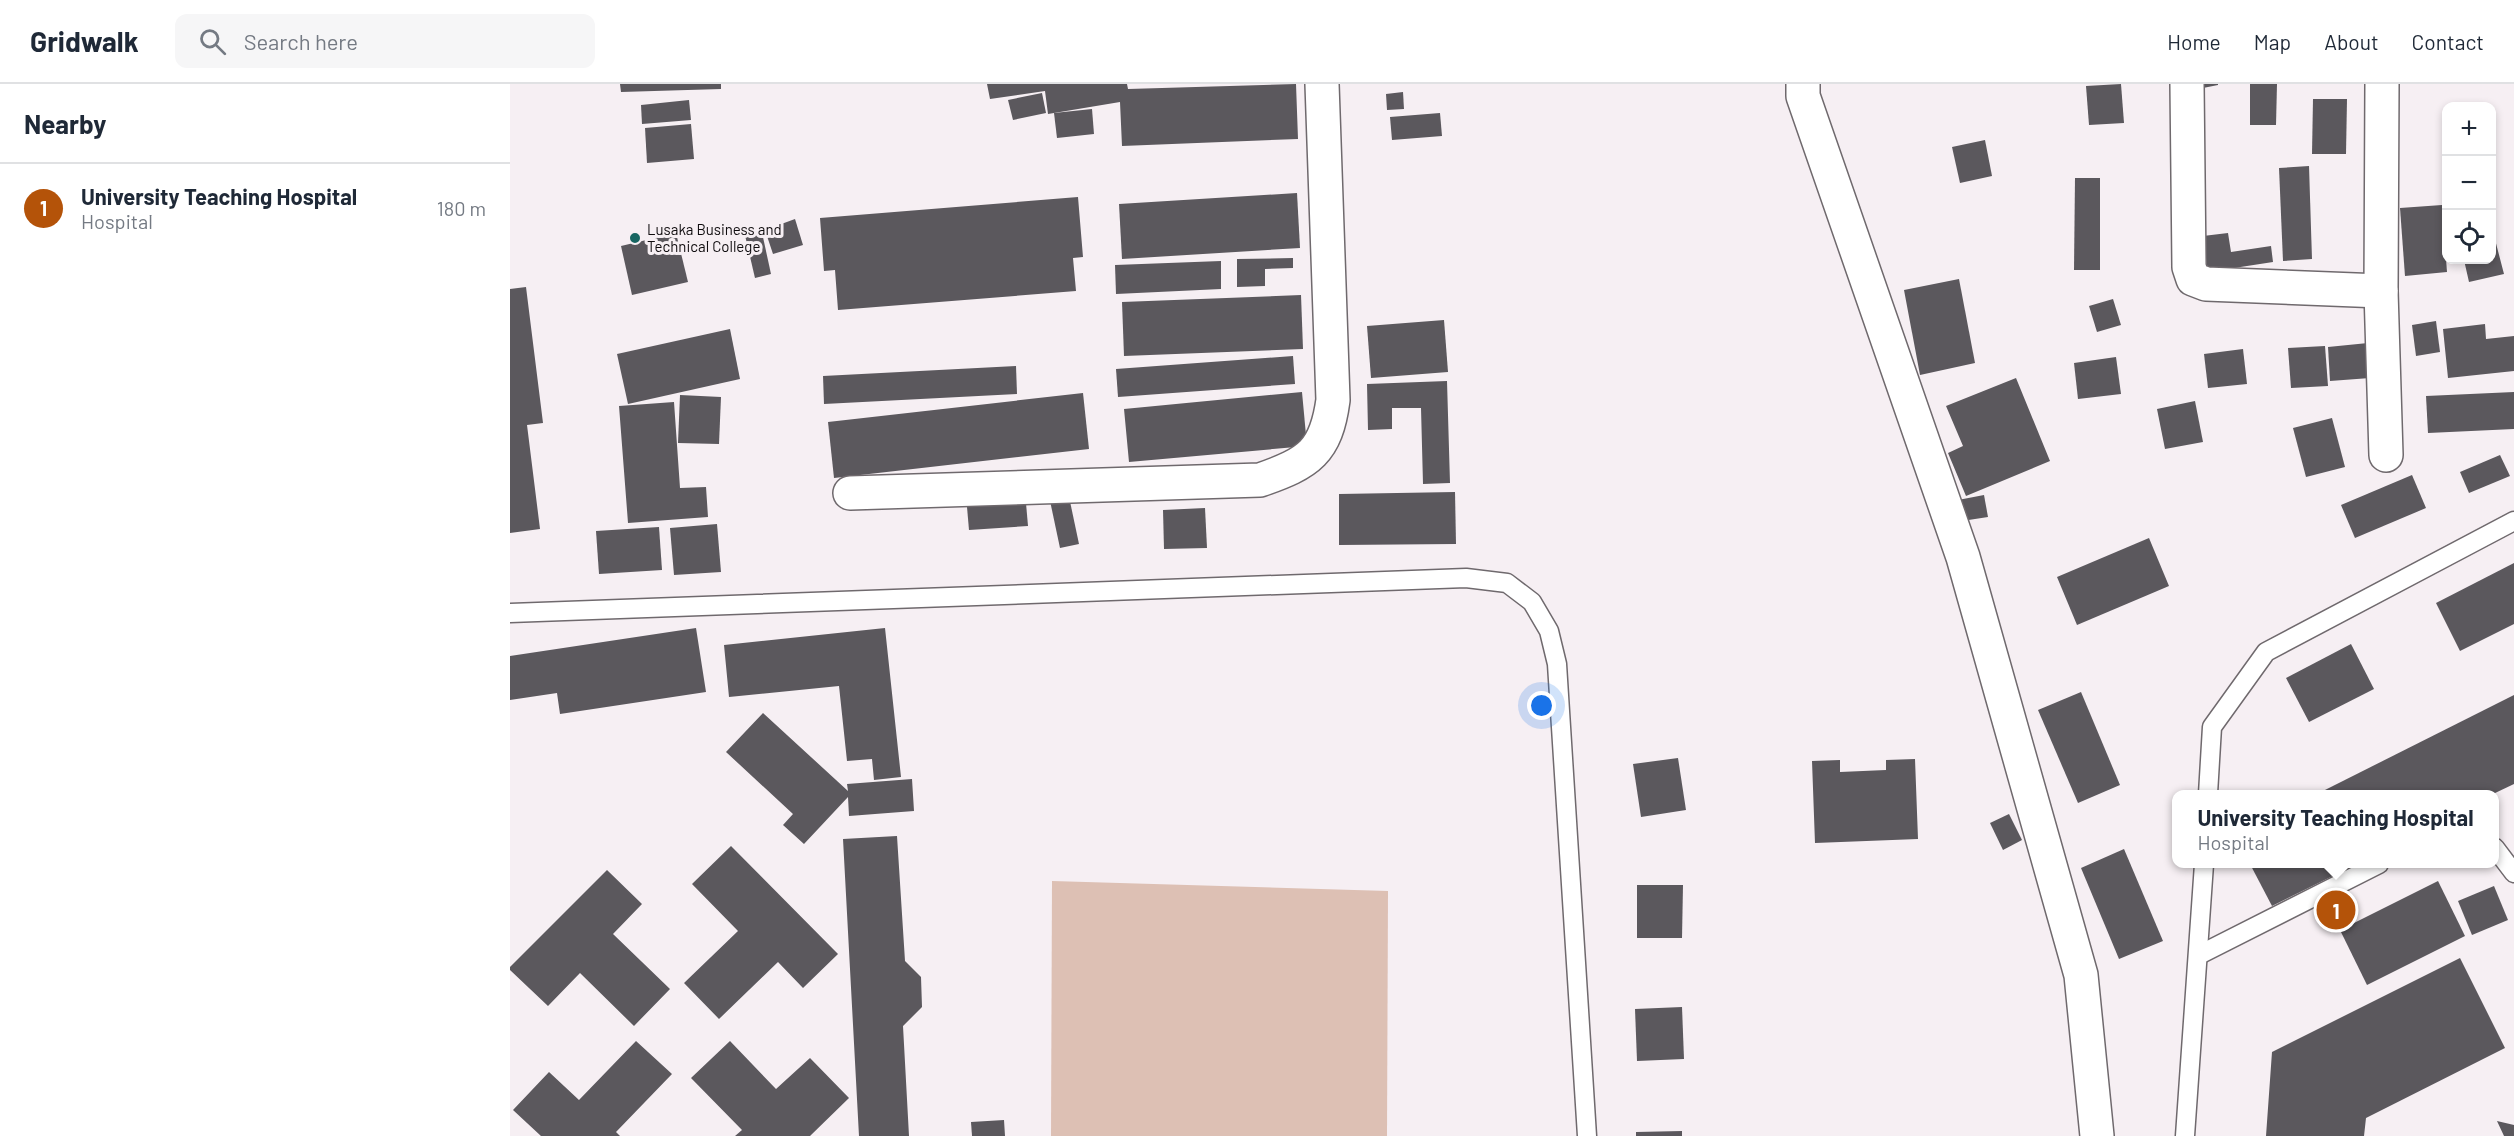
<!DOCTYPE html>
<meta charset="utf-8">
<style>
body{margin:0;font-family:Barlow,sans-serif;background:#f6f6f7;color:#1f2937}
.controls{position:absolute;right:18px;top:18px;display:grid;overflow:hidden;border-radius:12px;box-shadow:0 3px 9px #0003}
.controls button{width:54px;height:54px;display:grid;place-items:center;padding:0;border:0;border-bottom:2px solid #e0e1e3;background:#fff;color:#1f2937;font:30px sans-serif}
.you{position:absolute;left:1032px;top:622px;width:21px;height:21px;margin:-15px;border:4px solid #fff;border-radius:50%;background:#1a73e8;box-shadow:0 0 0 9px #1a73e833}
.badge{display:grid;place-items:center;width:39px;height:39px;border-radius:50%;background:#b45309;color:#fff;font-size:20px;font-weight:700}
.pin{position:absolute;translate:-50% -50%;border:3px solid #fff;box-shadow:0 2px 6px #0006}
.popup{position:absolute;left:1662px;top:706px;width:327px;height:78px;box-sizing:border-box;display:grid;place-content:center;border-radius:12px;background:#fff;filter:drop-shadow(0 2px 4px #0005);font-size:20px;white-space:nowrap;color:#747a83}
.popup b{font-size:22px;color:#1f2937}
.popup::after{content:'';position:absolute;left:50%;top:100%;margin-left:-12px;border:12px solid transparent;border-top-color:#fff}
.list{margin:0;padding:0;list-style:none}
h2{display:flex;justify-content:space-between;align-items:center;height:78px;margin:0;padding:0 24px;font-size:26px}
h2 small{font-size:20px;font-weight:400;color:#747a83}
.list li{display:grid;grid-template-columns:39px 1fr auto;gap:18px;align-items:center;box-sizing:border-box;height:90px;padding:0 24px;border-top:2px solid #e0e1e3}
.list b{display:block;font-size:22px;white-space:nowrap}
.list p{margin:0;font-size:20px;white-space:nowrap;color:#747a83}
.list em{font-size:20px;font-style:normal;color:#747a83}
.icon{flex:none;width:33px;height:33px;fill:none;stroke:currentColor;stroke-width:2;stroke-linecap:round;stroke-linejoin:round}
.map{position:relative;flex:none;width:2004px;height:1052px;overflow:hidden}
header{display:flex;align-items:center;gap:36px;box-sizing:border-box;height:84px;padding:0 30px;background:#fff;border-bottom:2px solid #e0e1e3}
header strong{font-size:28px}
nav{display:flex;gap:33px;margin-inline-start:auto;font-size:21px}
.search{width:420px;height:54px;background:#f6f6f7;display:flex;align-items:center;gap:15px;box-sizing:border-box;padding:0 21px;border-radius:12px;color:#747a83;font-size:22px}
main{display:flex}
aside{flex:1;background:#fff}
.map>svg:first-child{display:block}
</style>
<header>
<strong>Gridwalk</strong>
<div class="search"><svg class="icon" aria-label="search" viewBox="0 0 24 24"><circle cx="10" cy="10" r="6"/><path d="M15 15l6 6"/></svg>Search here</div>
<nav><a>Home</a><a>Map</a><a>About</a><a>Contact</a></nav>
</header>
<main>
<aside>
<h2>Nearby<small></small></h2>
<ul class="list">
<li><span class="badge">1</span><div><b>University Teaching Hospital</b><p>Hospital</p></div><em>180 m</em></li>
</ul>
</aside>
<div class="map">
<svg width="2004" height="1052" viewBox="0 0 2004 1052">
<rect width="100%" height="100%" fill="#f6eff3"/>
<!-- green -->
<path fill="#ddc0b4" d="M542,797l336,10 -1,245h-336z"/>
<!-- building -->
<g fill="#5b585d">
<path d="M110,0h101v5l-100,3z"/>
<path d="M477,0h140l1,5 168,-5 2,55 -176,7 -2,-44 -72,12 -3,-23 -55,8z"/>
<path d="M1611,0l3,39 -35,2 -3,-39z"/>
<path d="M1692,0h16v1l-15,3z"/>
<path d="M1740,0h27l-1,41h-26z"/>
<path d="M893,8l1,17 -17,1 -1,-16z"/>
<path d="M532,9l4,20 -33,7 -5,-20z"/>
<path d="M1803,15h34l-1,55h-34z"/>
<path d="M179,16l2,20 -49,4 -1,-19z"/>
<path d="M582,25l2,25 -37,4 -3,-25z"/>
<path d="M930,29l2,23 -50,4 -2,-23z"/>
<path d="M181,40l3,35 -47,4 -2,-35z"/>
<path d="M1982,42h2l2,49h-4z"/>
<path d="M1475,56l7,36 -32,7 -8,-36z"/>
<path d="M1799,82l3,93 -29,2 -4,-93z"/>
<path d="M1565,94h25v92h-26z"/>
<path d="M787,109l3,55 -178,11 -3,-55z"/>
<path d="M568,113l5,60 -10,1 3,33 -238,19 -3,-40 -11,1 -4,-53z"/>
<path d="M1932,121l5,67 -42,4 -5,-68z"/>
<path d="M285,135l8,26 -30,9 -8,-24z"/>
<path d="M251,144l10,46 -16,4 -11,-47z"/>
<path d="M1982,144l12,46 -35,8 -5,-22h28z"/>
<path d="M166,149l12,49 -56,13 -11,-49z"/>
<path d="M1718,149l3,19 40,-6 2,16 -65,10 -5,-36z"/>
<path d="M783,174v10l-28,1v17l-28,1v-28z"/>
<path d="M711,177v28l-105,5 -1,-29z"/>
<path d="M1449,195l16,84 -55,12 -16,-85z"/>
<path d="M16,203l17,136 -16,2 13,104 -30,4v-244z"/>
<path d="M791,211l2,54 -179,7 -2,-54z"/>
<path d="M1603,215l8,26 -24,7 -8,-26z"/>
<path d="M934,236l4,52 -77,6 -4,-52z"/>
<path d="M1926,237l4,31 -24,4 -4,-31z"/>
<path d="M1975,240l1,15 28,-3v35l-66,7 -5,-49z"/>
<path d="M220,245l10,50 -112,25 -11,-50z"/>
<path d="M1858,259l2,35 -40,3 -2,-34z"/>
<path d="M1815,262l3,40 -37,2 -3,-40z"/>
<path d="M1733,265l4,35 -39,4 -4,-34z"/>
<path d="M783,272l2,28 -177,13 -2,-28z"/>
<path d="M1606,273l5,37 -43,5 -4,-36z"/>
<path d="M506,282l1,28 -193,10 -1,-28z"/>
<path d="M1506,294l34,83 -84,35 -18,-43 15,-7 -17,-40z"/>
<path d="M937,297l3,102 -27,1 -2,-76h-29v21l-24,1 -1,-46z"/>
<path d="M792,308l5,54 -178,16 -5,-53z"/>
<path d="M2004,308v37l-86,4 -2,-37z"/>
<path d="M573,309l6,56 -255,29 -6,-56z"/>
<path d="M170,311l41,2 -2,47 -41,-1z"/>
<path d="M1685,317l8,41 -38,7 -8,-40z"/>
<path d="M164,318l6,86 26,-1 2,30 -80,6 -9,-117z"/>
<path d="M1822,334l13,49 -39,10 -13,-49z"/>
<path d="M1990,371l10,21 -41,17 -9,-21z"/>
<path d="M1902,391l14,33 -71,30 -14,-33z"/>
<path d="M558,408l11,52 -19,4 -11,-52z"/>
<path d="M945,408l1,52 -117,1v-51z"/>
<path d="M1474,411l4,22 -26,4 -4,-21z"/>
<path d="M516,419l2,23 -59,4 -2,-23z"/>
<path d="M695,424l2,40 -43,1 -1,-39z"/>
<path d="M207,440l4,48 -47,3 -4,-47z"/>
<path d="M149,443l3,43 -63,4 -3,-43z"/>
<path d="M1639,454l20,48 -92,39 -20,-48z"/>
<path d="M2004,479v61l-54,27 -24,-48z"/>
<path d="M186,544l10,64 -146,22 -3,-21 -47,7v-44z"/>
<path d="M375,544l16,149 -27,3 -2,-21 -25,2 -8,-75 -110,11 -5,-52z"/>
<path d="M1841,560l23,45 -65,33 -23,-44z"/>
<path d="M1571,608l39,93 -42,18 -40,-93z"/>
<path d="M2004,611v89l-21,10h-176z"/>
<path d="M253,629l85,78 -1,-7 65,-5 2,32 -65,5 -1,-19 -44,47 -21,-19 10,-11 -67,-62z"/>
<path d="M1168,674l8,52 -45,7 -8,-53z"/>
<path d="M1405,675l3,80 -103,4 -3,-82 28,-1v12l46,-2v-10z"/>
<path d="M1499,730l13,26 -19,10 -13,-27z"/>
<path d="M387,752l8,125 16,16 1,30 -19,19 6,110h-50l-16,-297z"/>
<path d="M221,762l107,108 -35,34 -25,-26 -59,57 -35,-36 54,-52 -46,-47z"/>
<path d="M1614,765l39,92 -44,18 -38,-91z"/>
<path d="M1740,780h107l-85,42z"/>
<path d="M97,786l35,34 -29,30 57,55 -36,37 -54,-53 -32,33 -38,-36v-3z"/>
<path d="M1928,797l27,55 -98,49 -27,-55z"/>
<path d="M1127,801h46l-1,53h-45z"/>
<path d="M1984,802l14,34 -36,15 -14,-34z"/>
<path d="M1950,874l45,90 -139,70 -2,18h-98l6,-84z"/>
<path d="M1172,923l2,52 -47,2 -2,-52z"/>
<path d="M126,957l36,33 -56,58 4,4h-79l-28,-26 36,-38 30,28z"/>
<path d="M220,957l46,48 34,-31 39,40 -39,38h-75l7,-6 -51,-52z"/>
<path d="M494,1036l1,16h-33l-1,-14z"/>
<path d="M1987,1037l17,4v11h-10z"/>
<path d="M1172,1047v5h-46v-4z"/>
</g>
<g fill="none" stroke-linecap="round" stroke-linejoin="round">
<!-- service casing -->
<g stroke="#6f696d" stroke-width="21">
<g id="service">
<path d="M0,529l956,-35 41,5 25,19 17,29 8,33 30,472"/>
<path d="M1698,710l4,-67 54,-75 248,-131"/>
<path d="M1985,764l19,25"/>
<path d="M1689,871l180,-91"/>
<path d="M1675,1052l19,-272"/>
</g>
</g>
<!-- minor casing -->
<g stroke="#6f696d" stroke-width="36">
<g id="minor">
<path d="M1293,0v12l160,461 118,418 16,161"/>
<path d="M1677,0l2,183 4,12 13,5 175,7"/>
<path d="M1872,0l-1,207 5,164"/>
<path d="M340,409l410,-13c49,-17 66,-28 73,-80l-11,-316"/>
</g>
</g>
<!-- service -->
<use href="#service" stroke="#fff" stroke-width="18"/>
<!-- minor -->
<use href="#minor" stroke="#fff" stroke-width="33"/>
</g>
<!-- markers -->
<circle fill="#176561" stroke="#f6eff3" stroke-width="2" cx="125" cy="154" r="6"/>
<g text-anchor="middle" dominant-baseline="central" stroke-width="6" stroke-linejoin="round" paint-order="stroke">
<!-- poi labels -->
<g font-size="15" fill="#0f0c0e" stroke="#f6eff3" text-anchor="start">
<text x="137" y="145">Lusaka Business and<tspan x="137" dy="17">Technical College</tspan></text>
</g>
</g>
</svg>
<div class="controls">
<button>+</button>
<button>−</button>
<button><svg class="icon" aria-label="locate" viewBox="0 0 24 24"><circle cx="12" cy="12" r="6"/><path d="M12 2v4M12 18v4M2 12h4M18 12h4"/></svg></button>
</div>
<div class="you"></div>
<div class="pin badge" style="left:1826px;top:826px">1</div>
<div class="popup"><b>University Teaching Hospital</b>Hospital</div>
</div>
</main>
